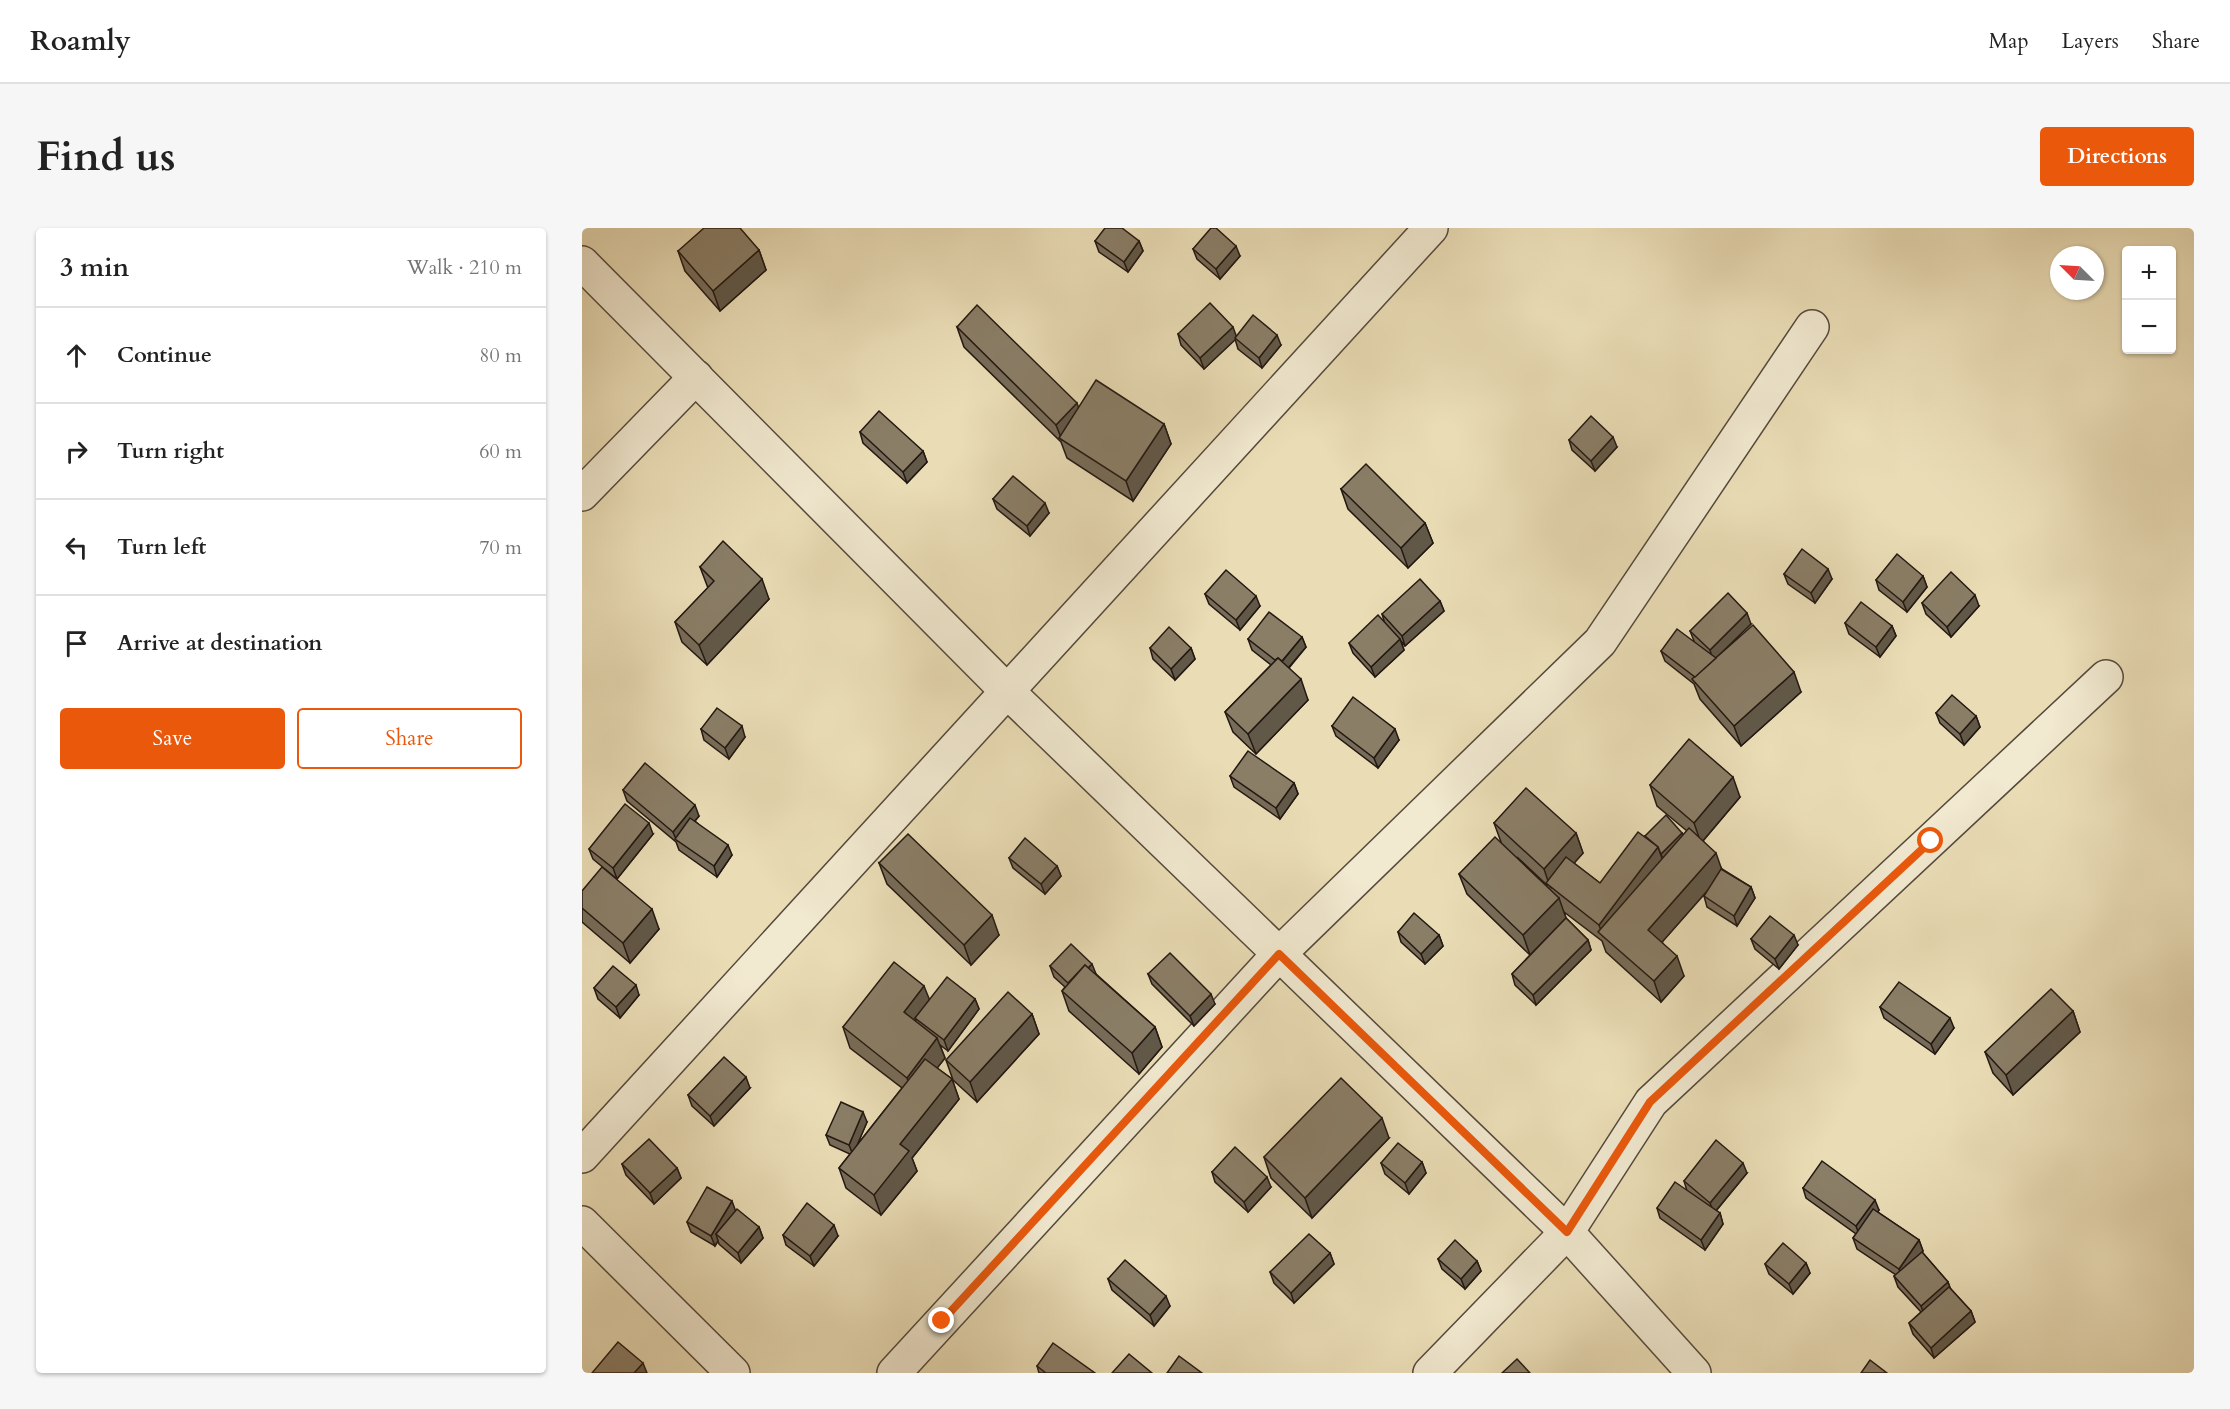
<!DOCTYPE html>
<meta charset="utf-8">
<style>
body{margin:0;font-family:Cardo,serif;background:#f6f6f6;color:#222}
.controls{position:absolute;right:18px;top:18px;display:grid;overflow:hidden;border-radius:6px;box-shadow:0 2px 4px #0004}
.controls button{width:54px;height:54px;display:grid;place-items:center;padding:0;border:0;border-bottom:2px solid #e0e0e0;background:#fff;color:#222;font:30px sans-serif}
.compass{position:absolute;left:1468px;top:18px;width:54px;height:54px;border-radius:50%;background:#fff;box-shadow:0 2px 4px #0004;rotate:294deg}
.stop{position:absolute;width:18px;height:18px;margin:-14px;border:4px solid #ea580c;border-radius:50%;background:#fff}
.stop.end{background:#ea580c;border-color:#fff;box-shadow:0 2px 6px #0008}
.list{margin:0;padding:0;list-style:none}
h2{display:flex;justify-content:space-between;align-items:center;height:78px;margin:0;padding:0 24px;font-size:26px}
h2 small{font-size:20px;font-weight:400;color:#767676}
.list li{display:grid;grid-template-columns:39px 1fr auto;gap:18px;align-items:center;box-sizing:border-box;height:96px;padding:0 24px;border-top:2px solid #e0e0e0}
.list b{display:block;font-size:22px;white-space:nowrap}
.list em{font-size:20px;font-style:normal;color:#767676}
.actions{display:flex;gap:12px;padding:18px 24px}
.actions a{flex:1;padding:14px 0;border:2px solid #ea580c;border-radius:6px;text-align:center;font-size:21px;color:#ea580c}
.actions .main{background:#ea580c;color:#fff}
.icon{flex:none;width:33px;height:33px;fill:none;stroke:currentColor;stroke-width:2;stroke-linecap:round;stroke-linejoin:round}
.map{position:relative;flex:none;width:1612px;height:1145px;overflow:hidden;border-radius:6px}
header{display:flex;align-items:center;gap:36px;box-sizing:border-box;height:84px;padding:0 30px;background:#fff;border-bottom:2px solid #e0e0e0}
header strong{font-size:28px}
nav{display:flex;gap:33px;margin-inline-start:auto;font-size:21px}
.intro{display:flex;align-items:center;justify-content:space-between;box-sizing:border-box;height:144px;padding:0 36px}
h1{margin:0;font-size:42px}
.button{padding:15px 27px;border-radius:6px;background:#ea580c;color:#fff;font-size:21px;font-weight:700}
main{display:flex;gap:36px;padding:0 36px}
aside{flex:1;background:#fff;border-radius:6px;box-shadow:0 2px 4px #0004}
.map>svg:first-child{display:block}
</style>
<header>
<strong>Roamly</strong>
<nav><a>Map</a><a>Layers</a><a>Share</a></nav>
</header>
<div class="intro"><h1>Find us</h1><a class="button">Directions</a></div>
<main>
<aside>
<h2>3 min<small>Walk · 210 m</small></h2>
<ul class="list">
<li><svg class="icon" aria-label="ahead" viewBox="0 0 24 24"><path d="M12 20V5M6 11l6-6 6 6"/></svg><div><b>Continue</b></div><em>80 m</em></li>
<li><svg class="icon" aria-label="right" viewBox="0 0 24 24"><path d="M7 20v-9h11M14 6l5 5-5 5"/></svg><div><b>Turn right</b></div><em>60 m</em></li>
<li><svg class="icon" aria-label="left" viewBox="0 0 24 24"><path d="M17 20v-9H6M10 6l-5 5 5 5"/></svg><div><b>Turn left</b></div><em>70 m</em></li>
<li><svg class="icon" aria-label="arrive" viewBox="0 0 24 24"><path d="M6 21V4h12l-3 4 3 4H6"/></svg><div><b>Arrive at destination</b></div></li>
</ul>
<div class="actions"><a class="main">Save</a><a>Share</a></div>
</aside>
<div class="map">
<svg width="1612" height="1145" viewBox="0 0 1612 1145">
<rect width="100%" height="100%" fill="#eaddb6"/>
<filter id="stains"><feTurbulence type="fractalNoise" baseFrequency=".00333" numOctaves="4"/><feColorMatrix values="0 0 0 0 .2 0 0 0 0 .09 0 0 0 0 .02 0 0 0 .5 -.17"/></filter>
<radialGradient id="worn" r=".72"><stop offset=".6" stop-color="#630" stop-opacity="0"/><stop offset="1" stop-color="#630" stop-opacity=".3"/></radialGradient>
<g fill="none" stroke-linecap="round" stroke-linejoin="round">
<!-- street casing -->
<g stroke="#55493b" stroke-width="36">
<g id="street">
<path d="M0,35l425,428 560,541 127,141"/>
<path d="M0,266l114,-117"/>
<path d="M0,928l849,-928"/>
<path d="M0,995l151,150"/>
<path d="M312,1145l385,-419 321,-312 212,-315"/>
<path d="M848,1145l137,-141 84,-130 455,-425"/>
</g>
</g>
<!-- street -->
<use href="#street" stroke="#f1e9d0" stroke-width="33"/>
</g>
<!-- wall -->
<g fill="#776c59" stroke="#231812" stroke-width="1.5" fill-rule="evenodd">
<path d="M513,13h44l4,10 -15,21 -29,-20z"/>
<path d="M611,21l47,7 -20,23 -23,-20z"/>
<path d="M177,22l7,20 -46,41 -35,-40 -7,-20z"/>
<path d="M375,99l122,81 85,16 7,20 -38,57 -66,-43 -6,-16 -97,-95z"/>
<path d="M596,106l58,2 45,9 -19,23 -24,-19 -3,-10 -31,30 -23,-24z"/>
<path d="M278,204l63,19 4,11 -20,21 -44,-40z"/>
<path d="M987,212l48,7 -22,24 -23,-21z"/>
<path d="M759,261l84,34 8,20 -25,25 -60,-59z"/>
<path d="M411,271l56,14 -19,23 -33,-27z"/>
<path d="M118,339l69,32 -62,66 -25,-23 -7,-20 33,-34z"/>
<path d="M1202,346l48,5 -17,24 -27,-19z"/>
<path d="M1341,348l4,11 -20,25 -28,-22 -3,-10z"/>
<path d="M623,366l55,12 -20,24 -31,-26z"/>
<path d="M858,373l4,10 -39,35 -4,-5 3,9 -29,27 -22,-24 -4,-10 36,-19 -3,-10z"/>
<path d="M1340,375l57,3 -28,31 -25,-23z"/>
<path d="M1263,395l47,3 4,10 -16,21 -31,-23z"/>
<path d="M1169,396l-30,29 80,39 -60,54 -41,-47 -6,-15 -29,-23 -4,-10 33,-10 -4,-10z"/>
<path d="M720,409l4,10 -17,21 19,32 -52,54 -23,-22 -8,-20 46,-47 -19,-15 -4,-11z"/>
<path d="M568,420h41l4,11 -20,21 -22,-21z"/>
<path d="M1354,485l40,3 4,11 -16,18 -24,-22z"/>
<path d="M750,498l67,14 -21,28 -42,-32z"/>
<path d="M119,501l44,8 -16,22 -25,-19z"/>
<path d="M648,548l64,7 4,11 -18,25 -46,-32z"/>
<path d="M1068,557l90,12 -37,44 19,28 29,18 4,11 -18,28 -30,-19 -3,-11 2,-4 -44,50 22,34 -23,26 -55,-50 -4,-11 -38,-29 2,6 22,22 3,10 -55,55 -21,-20 -3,-11 18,-19 -63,-61 -8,-20 42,-32 -7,-19 82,10 7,20 -9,10 26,20 46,-45 -1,-2 37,-3 1,2 4,-4 -30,-25zM935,629l30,28v2z"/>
<path d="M41,562l76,26 -4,5 37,34 -15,22 -38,-27 -3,-8 -49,-41z"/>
<path d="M71,606l-36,45 -24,-20 -4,-10z"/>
<path d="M427,630l48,8 4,10 -16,18 -32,-26z"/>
<path d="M297,635l120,72 -28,30 -84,-81z"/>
<path d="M0,663l77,38 -29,34 -48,-41z"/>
<path d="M816,704l41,3 4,11 -18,18 -24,-22z"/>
<path d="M1169,711l47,6 -19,24 -24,-20z"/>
<path d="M468,738l46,8 59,53 7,20 -23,27 -70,-63 -7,-20 3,-4 -11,-10z"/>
<path d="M566,746l67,30 -21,22 -42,-42z"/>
<path d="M12,760l45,7 -19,23 -22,-19z"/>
<path d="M393,771l4,10 -31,42 -8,-6 5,13 -8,10 15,11 7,20 -47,59 5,13 -36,44 -35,-27 -7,-20 11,-14 -20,-9 -4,-10 41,-13 -10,23 45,-57 -52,-40 -7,-21 86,-27z"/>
<path d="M1298,779l74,21 -19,26 -51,-36z"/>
<path d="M1491,783l7,21 -67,63 -20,-22 -8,-21z"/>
<path d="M450,786l7,20 -62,68 -24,-22 -7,-20z"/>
<path d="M168,860l-36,38 -22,-20 -4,-11z"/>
<path d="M807,910l-77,80 -41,-40 -7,-21z"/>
<path d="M840,934l4,11 -17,21 -24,-20 -4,-11z"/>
<path d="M40,936l55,4 4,10 -27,26 -28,-29z"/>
<path d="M630,944l59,15 -23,25 -33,-30z"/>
<path d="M1165,945l-31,38 4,2 3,11 -18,26 -45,-32 -3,-10 30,-17 -3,-10z"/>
<path d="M1221,960l76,22 -1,2 41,28 4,11 -1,1 26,30 2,6 21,23 4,11 -41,36 -21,-24 -4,-11 12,-11 -23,-25 -4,-11 2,-1 -39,-26 -4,-11 3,-4 -50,-36z"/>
<path d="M153,983l24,16 4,11 -22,25 -22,-19 -1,-3 -3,5 -24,-14 -4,-10z"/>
<path d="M201,1007l55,1 -24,30 -28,-21z"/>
<path d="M748,1025l4,11 -40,39 -20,-20 -4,-11z"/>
<path d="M856,1031l39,2 4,10 -16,18 -23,-20z"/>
<path d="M1224,1035l4,10 -17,21 -24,-20 -4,-10z"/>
<path d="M526,1051l62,27 -16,20 -42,-36z"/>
<path d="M455,1138l58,7h-56z"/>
</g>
<!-- shaded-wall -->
<g fill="#615848" stroke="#231812" stroke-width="1.5">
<path d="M557,13l4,10 -15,21 -4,-10z"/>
<path d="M654,18l4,10 -20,23 -4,-10z"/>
<path d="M177,22l7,20 -46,41 -7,-20z"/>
<path d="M651,99l4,11 -33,31 -4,-11z"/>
<path d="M695,107l4,10 -19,23 -3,-10z"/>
<path d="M495,175l7,20 -22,17 -6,-15z"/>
<path d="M582,196l7,20 -38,57 -7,-20z"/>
<path d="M1031,209l4,10 -22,24 -4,-10z"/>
<path d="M341,223l4,11 -20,21 -4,-11z"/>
<path d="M463,275l4,10 -19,23 -3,-10z"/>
<path d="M843,295l8,20 -25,25 -7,-20z"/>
<path d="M1246,341l4,10 -17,24 -4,-10z"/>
<path d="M1341,348l4,11 -20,25 -4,-10z"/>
<path d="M180,351l7,20 -62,66 -8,-20z"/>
<path d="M1393,367l4,11 -28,31 -4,-10z"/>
<path d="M674,368l4,10 -20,24 -4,-10z"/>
<path d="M858,373l4,10 -39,35 -3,-10z"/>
<path d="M1165,385l4,11 -38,37 -3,-11z"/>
<path d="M1310,398l4,10 -16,21 -4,-10z"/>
<path d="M720,409l4,10 -23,27 -3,-10z"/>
<path d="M818,411l4,11 -29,27 -4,-10z"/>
<path d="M609,420l4,11 -20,21 -4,-11z"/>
<path d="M1212,444l7,20 -60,54 -7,-20z"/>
<path d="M719,451l7,21 -52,54 -8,-20z"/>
<path d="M1394,488l4,11 -16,18 -4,-11z"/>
<path d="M160,498l3,11 -16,22 -4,-11z"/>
<path d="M813,501l4,11 -21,28 -4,-10z"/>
<path d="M1151,549l7,20 -39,46 -7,-20z"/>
<path d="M712,555l4,11 -18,25 -4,-11z"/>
<path d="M113,577l4,11 -21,25 -2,-2 -3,-7z"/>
<path d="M67,595l4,11 -36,45 -4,-11z"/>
<path d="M994,605l7,20 -31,35 -2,-1 -6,-18z"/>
<path d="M1100,605l4,10 -21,21 -4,-10z"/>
<path d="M146,617l4,10 -15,22 -3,-11z"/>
<path d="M1076,619l7,20 -62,69 -4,-11z"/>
<path d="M1134,625l7,20 -68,77 -7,-20z"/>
<path d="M475,638l4,10 -16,18 -4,-10z"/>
<path d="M1169,659l4,11 -18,28 -3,-10z"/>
<path d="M977,670l7,20 -36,37 -7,-20z"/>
<path d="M70,681l7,20 -29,34 -7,-20z"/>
<path d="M410,687l7,20 -28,30 -7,-20z"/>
<path d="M857,707l4,11 -18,18 -4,-10z"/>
<path d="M1212,707l4,10 -19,24 -4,-10z"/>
<path d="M1006,712l3,10 -55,55 -3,-10z"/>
<path d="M1095,728l7,20 -23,26 -7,-21z"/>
<path d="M510,736l4,10 -25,12z"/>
<path d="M54,757l3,10 -19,23 -4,-11z"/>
<path d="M342,758l8,20 -17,12 2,7 -13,-13z"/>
<path d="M629,766l4,10 -21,22 -4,-10z"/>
<path d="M393,771l4,10 -31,42 -4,-11z"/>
<path d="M1491,783l7,21 -67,63 -7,-20z"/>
<path d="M450,786l7,20 -62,68 -7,-20z"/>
<path d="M1368,790l4,10 -19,26 -4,-10z"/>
<path d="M573,799l7,20 -23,27 -7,-21z"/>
<path d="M355,810l8,20 -31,40 -7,-20z"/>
<path d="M164,849l4,11 -36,38 -4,-10z"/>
<path d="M370,851l7,20 -47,59 5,13 -36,44 -7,-20 26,-51z"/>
<path d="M281,884l4,10 -14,33 -4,-10z"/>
<path d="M800,890l7,20 -77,80 -7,-20z"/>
<path d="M840,934l4,11 -17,21 -4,-11z"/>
<path d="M1161,935l4,10 -33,40 -4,-10z"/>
<path d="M95,940l4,10 -27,26 -4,-11z"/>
<path d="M685,949l4,10 -23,25 -4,-10z"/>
<path d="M1293,972l4,10 -19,27 -4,-11z"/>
<path d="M150,973l4,11 -20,22 2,7 -3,5 -4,-10z"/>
<path d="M1138,985l3,11 -18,26 -4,-10z"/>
<path d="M252,997l4,11 -24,30 -4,-10z"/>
<path d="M177,999l4,11 -22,25 -3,-10z"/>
<path d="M1337,1012l4,11 -20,29 -4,-11z"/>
<path d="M748,1025l4,11 -40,39 -3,-10z"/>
<path d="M895,1033l4,10 -16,18 -4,-10z"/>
<path d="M1224,1035l4,10 -17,21 -4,-10z"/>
<path d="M1366,1054l4,11 -27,24 -4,-11z"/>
<path d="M584,1068l4,10 -16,20 -4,-11z"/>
<path d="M1389,1083l4,11 -41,36 -3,-10z"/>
<path d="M61,1135l4,10h-13z"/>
</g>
<!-- building -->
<g fill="#8a7e67" stroke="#231812" stroke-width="1.5">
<path d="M122,0h36l19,22 -46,41 -35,-40z"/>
<path d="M523,0h17l17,13 -15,21 -29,-21z"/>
<path d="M629,0h5l20,18 -20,23 -23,-20z"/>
<path d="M628,75l23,24 -33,31 -22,-24z"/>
<path d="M395,77l100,98 -21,22 -99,-98z"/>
<path d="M671,87l24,20 -18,23 -24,-20z"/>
<path d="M514,152l68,44 -38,57 -67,-43z"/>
<path d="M297,183l44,40 -20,21 -43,-40z"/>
<path d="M1009,188l22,21 -22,24 -22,-21z"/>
<path d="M784,236l59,59 -24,25 -60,-59z"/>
<path d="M431,248l32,27 -18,23 -34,-27z"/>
<path d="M141,313l39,38 -63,66 -24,-23 39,-41 -14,-14z"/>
<path d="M1220,321l26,20 -17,24 -27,-19z"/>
<path d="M1315,326l26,22 -20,26 -27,-22z"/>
<path d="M644,342l30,26 -20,24 -31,-26z"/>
<path d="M1369,344l24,23 -28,32 -25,-24z"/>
<path d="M838,351l20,22 -38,35 -20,-22z"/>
<path d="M1146,365l19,20 -37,37 -20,-19z"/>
<path d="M1279,374l31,24 -16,21 -31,-24z"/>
<path d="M687,384l33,25 -20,24 -4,-3 -3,2 -27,-21z"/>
<path d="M796,387l22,24 -29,28 -22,-24z"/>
<path d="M1171,397l41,47 -60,54 -42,-47z"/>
<path d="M587,399l22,21 -20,21 -21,-21z"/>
<path d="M1095,401l39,29 -21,19 -34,-26z"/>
<path d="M696,430l23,21 -53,55 -23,-22z"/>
<path d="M1370,467l24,21 -16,18 -24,-21z"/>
<path d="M771,469l42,32 -21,29 -42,-32z"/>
<path d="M135,480l25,18 -17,22 -24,-19z"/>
<path d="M1107,511l44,38 -39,46 -44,-38z"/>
<path d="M666,523l46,32 -18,25 -46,-32z"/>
<path d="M63,535l50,42 -22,27 -50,-42z"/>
<path d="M944,560l50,45 -32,36 -50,-46z"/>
<path d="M43,576l24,19 -36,45 -24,-19z"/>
<path d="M1084,587l16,18 -21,21 -3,-7 -13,-11z"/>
<path d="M108,590l38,27 -14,21 -39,-27z"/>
<path d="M1107,600l27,25 -68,77 29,26 -23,25 -56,-49z"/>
<path d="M1056,604l20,15 -59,78 -53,-42 20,-26 34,26z"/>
<path d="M326,606l84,81 -28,30 -85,-82z"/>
<path d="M913,609l64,61 -36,37 -64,-61z"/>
<path d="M443,610l32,28 -16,18 -32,-26z"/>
<path d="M20,639l50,42 -29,34 -41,-35v-17z"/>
<path d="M1139,641l30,18 -17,29 -30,-20z"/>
<path d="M832,685l25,22 -18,19 -23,-22z"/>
<path d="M1188,688l24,19 -19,24 -24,-20z"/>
<path d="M984,690l22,22 -55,55 -21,-21z"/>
<path d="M489,716l21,20 -4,4 -3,-3 -17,18 -18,-17z"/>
<path d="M588,725l41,41 -21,22 -42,-42z"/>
<path d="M312,734l30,24 -20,26 33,26 -30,40 -64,-51z"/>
<path d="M503,737l70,62 -23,26 -70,-62z"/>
<path d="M31,738l23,19 -20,22 -22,-19z"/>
<path d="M365,749l28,22 -31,41 -29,-22z"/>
<path d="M1317,754l51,36 -19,26 -51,-37z"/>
<path d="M1469,761l22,22 -67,64 -21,-23z"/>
<path d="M426,764l24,22 -62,68 -24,-22z"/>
<path d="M142,829l22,20 -36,39 -22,-21z"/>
<path d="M343,831l27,20 -52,65 9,7 -35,44 -35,-27z"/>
<path d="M759,850l41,40 -77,80 -41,-41z"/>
<path d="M259,874l22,10 -14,33 -23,-10z"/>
<path d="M67,911l28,29 -27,25 -28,-29z"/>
<path d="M1134,912l27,23 -33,40 -26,-22z"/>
<path d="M816,915l24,19 -17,21 -24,-20z"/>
<path d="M653,919l32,30 -23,25 -32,-30z"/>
<path d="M1240,933l53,39 -19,26 -53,-38z"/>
<path d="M1093,954l45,31 -19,27 -44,-32z"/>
<path d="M125,959l25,14 -21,35 -24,-14z"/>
<path d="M225,975l27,22 -24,31 -27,-21z"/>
<path d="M155,981l22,18 -21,26 -22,-19z"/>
<path d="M1291,981l46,31 -20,29 -46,-31z"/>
<path d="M727,1006l21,19 -39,40 -21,-21z"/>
<path d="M873,1012l22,21 -16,18 -23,-20z"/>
<path d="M1201,1015l23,20 -17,21 -24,-20z"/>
<path d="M1340,1024l26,30 -27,24 -27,-30z"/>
<path d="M543,1032l41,36 -16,19 -42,-36z"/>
<path d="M1367,1059l22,24 -40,37 -22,-25z"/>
<path d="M36,1114l25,21 -9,10h-42z"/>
<path d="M471,1115l42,30h-49l-9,-7z"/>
<path d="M547,1126l23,19h-40z"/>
<path d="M597,1128l23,17h-35z"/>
<path d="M935,1131l13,14h-28z"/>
<path d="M1288,1132l17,13h-26z"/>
</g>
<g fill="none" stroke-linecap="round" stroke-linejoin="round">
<!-- route -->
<path stroke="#ea580c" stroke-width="8" d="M360,1093l337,-367 288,278 83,-130 281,-261"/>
</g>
<rect width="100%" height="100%" filter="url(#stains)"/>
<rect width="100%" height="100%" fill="url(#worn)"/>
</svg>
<div class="controls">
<button>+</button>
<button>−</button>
</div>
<svg class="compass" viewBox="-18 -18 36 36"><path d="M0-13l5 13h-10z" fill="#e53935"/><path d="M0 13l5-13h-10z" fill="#767676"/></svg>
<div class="stop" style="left:1349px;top:613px"></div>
<div class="stop end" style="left:360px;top:1093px"></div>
</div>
</main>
